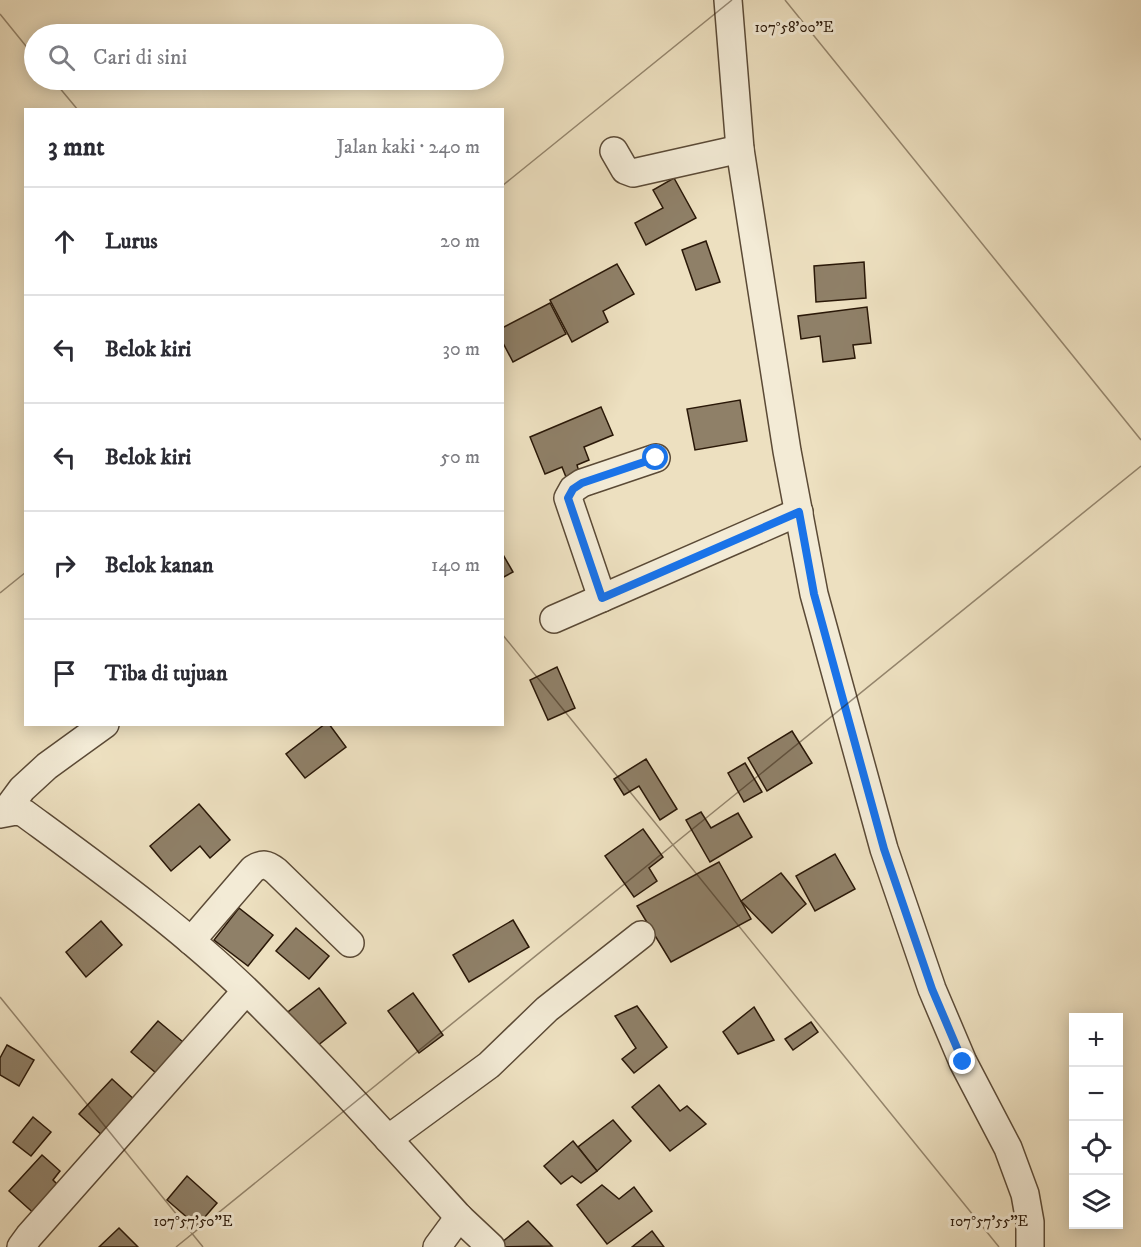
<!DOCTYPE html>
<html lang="id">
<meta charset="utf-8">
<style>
body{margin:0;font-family:"IM FELL DW Pica",serif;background:#f7f7f7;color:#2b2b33}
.controls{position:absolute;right:18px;bottom:18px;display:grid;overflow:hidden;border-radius:0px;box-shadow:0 3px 15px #0003}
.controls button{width:54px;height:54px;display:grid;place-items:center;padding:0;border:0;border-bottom:2px solid #e1e1e2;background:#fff;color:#2b2b33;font:30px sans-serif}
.stop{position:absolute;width:18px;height:18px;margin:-14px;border:4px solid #1a73e8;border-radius:50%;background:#fff}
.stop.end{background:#1a73e8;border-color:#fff;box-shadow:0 2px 6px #0008}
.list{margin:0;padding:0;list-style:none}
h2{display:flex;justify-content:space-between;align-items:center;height:78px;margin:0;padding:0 24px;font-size:26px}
h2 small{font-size:20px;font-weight:400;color:#7c7c81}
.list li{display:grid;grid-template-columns:39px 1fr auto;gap:18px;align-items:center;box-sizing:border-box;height:108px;padding:0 24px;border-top:2px solid #e1e1e2}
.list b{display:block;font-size:22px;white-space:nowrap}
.list em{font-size:20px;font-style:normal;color:#7c7c81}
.icon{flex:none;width:33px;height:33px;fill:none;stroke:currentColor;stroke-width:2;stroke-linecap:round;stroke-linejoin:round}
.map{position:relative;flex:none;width:1141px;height:1247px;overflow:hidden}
.search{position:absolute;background:#fff;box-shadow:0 3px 15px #0003;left:24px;top:24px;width:480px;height:66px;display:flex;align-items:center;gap:15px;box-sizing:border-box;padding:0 21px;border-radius:33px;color:#7c7c81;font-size:22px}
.panel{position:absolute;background:#fff;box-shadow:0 3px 15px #0003;left:24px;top:108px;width:480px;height:618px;border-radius:0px}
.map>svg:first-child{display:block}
</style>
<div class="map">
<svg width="1141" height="1247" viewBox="0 0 1141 1247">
<rect width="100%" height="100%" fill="#ede0c0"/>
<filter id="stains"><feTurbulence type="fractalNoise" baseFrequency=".00333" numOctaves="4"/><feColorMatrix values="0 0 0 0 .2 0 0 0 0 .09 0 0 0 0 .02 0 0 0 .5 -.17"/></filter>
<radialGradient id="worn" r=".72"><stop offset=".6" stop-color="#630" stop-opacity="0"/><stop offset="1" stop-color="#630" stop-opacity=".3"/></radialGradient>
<!-- building -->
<g fill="#8f8068" stroke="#2a1808" stroke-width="1.5">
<path d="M674,178l22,40 -50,27 -11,-22 28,-15 -10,-18z"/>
<path d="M706,241l14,41 -24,8 -14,-40z"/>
<path d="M864,262l2,36 -50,4 -2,-36z"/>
<path d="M617,264l17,30 -31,17 5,11 -36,20 -22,-42z"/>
<path d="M550,303l16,31 -53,28 -11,-21v-13z"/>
<path d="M867,307l4,36 -18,2 2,13 -32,4 -3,-26 -19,3 -3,-23z"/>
<path d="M740,400l7,41 -52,9 -8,-41z"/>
<path d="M601,407l12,28 -29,12 5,13 -12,5 2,7 -13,5 -4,-10 -17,7 -15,-37z"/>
<path d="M502,553l11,19 -11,6z"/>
<path d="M557,667l18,41 -27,12 -18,-40z"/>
<path d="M325,724h4l17,23 -41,31 -19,-24z"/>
<path d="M792,731l20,32 -45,28 -19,-33z"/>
<path d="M646,759l31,50 -17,11 -21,-34 -15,9 -10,-16z"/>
<path d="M745,763l17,29 -18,10 -16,-29z"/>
<path d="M199,804l31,36 -20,18 -10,-12 -29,25 -21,-25z"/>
<path d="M701,812l10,16 27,-15 14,24 -42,25 -24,-42z"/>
<path d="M643,829l20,28 -14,11 8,13 -23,16 -29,-41z"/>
<path d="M835,854l20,35 -40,22 -19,-35z"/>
<path d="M719,862l32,57 -80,43 -34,-56z"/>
<path d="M781,873l25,31 -34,29 -31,-32z"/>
<path d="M239,908l34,27 -25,31 -34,-26z"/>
<path d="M513,920l16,27 -60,35 -16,-27z"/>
<path d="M101,921l21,24 -36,32 -20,-25z"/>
<path d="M296,928l33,28 -20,23 -33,-28z"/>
<path d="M319,988l27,35 -34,27 -28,-35z"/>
<path d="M413,993l30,42 -24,18 -31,-42z"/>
<path d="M637,1006l30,41 -33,26 -12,-14 14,-11 -21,-32z"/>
<path d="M754,1007l20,33 -36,14 -15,-22z"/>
<path d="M158,1021l25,21 -27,31 -25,-21z"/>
<path d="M811,1022l7,10 -25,18 -8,-11z"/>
<path d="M7,1045l27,15 -15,26 -19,-11v-17z"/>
<path d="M112,1079l26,24 -33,35 -26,-24z"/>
<path d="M659,1085l21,26 7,-5 19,18 -36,27 -38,-44z"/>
<path d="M33,1117l18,15 -20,24 -18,-14z"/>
<path d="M613,1120l18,21 -34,30 -19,-24z"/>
<path d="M573,1141l24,30 -16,12 -9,-7 -11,8 -17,-18z"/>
<path d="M42,1155l18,16 -7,9 9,9 -24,28 -29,-26z"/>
<path d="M187,1176l30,27 -20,23 -30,-26z"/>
<path d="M602,1185l17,14 15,-12 18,24 -45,33 -30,-39z"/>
<path d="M528,1221l24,25 -56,1z"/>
<path d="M119,1228l19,19h-39z"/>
<path d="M652,1231l12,16h-32z"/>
</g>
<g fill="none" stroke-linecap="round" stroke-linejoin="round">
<!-- minor casing -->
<g stroke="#5b4a36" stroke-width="30">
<g id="minor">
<path d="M728,0l12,149 47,302 27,143 70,255 48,140 31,73 45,86 17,46 5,28v25"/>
<path d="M614,151l11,19 8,3 107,-24"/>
<path d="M602,598l-34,-100 5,-9 9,-6 74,-25"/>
<path d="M554,619l245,-107"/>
<path d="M5,812l17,-23 25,-23 58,-42"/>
<path d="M0,814l16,-3 8,2c79,58 160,116 230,185 71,70 138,145 205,219l32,30"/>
<path d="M191,941l62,-72c10,-6 14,-5 23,2l74,72"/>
<path d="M388,1139l101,-74 58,-56 94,-74"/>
<path d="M21,1247l8,-11 217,-245"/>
<path d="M437,1247l22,-30"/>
</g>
</g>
<!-- minor -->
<use href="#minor" stroke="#f3ebd6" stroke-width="27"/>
</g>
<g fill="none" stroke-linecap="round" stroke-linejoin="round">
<!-- route -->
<path stroke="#1a73e8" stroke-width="8" d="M656,458l-74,25 -9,6 -5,9 34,100 197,-86 15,82 70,255 48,140 31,73"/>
</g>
<!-- ticks -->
<path fill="none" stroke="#2a1808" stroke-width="1.5" stroke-opacity="0.45" d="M785,0l356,440M0,14l34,42M53,80l25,30M502,186l230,-186M0,593l26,-21M502,634l497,613M0,997l203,250M176,1247l965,-781"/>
<g font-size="15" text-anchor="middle" fill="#2a1808" stroke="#f3ebd6" stroke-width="6" stroke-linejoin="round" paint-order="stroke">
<text x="794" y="32">107°58'00"E</text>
<text x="193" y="1226">107°57'50"E</text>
<text x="989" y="1226">107°57'55"E</text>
</g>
<rect width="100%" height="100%" filter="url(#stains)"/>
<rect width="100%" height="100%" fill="url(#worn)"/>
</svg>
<div class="controls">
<button>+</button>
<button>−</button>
<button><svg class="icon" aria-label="locate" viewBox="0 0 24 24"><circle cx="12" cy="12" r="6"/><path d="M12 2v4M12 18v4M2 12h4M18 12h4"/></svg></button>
<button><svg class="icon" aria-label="layers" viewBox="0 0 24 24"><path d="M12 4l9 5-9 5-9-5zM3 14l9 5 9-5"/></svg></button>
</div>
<div class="stop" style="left:656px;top:458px"></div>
<div class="stop end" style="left:963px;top:1062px"></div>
<div class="search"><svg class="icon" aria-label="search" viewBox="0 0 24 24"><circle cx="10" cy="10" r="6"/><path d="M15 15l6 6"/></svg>Cari di sini</div>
<section class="panel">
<h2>3 mnt<small>Jalan kaki · 240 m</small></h2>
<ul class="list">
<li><svg class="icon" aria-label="ahead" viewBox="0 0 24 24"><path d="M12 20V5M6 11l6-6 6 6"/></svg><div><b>Lurus</b></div><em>20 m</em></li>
<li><svg class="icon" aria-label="left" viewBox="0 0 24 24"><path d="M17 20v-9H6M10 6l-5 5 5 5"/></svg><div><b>Belok kiri</b></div><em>30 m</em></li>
<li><svg class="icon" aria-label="left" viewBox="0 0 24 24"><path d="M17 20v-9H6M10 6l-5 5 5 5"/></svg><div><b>Belok kiri</b></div><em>50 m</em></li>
<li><svg class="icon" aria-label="right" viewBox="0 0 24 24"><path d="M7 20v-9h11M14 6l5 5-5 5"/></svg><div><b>Belok kanan</b></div><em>140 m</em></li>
<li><svg class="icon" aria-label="arrive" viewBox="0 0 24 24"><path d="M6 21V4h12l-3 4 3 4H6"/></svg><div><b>Tiba di tujuan</b></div></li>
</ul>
</section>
</div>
